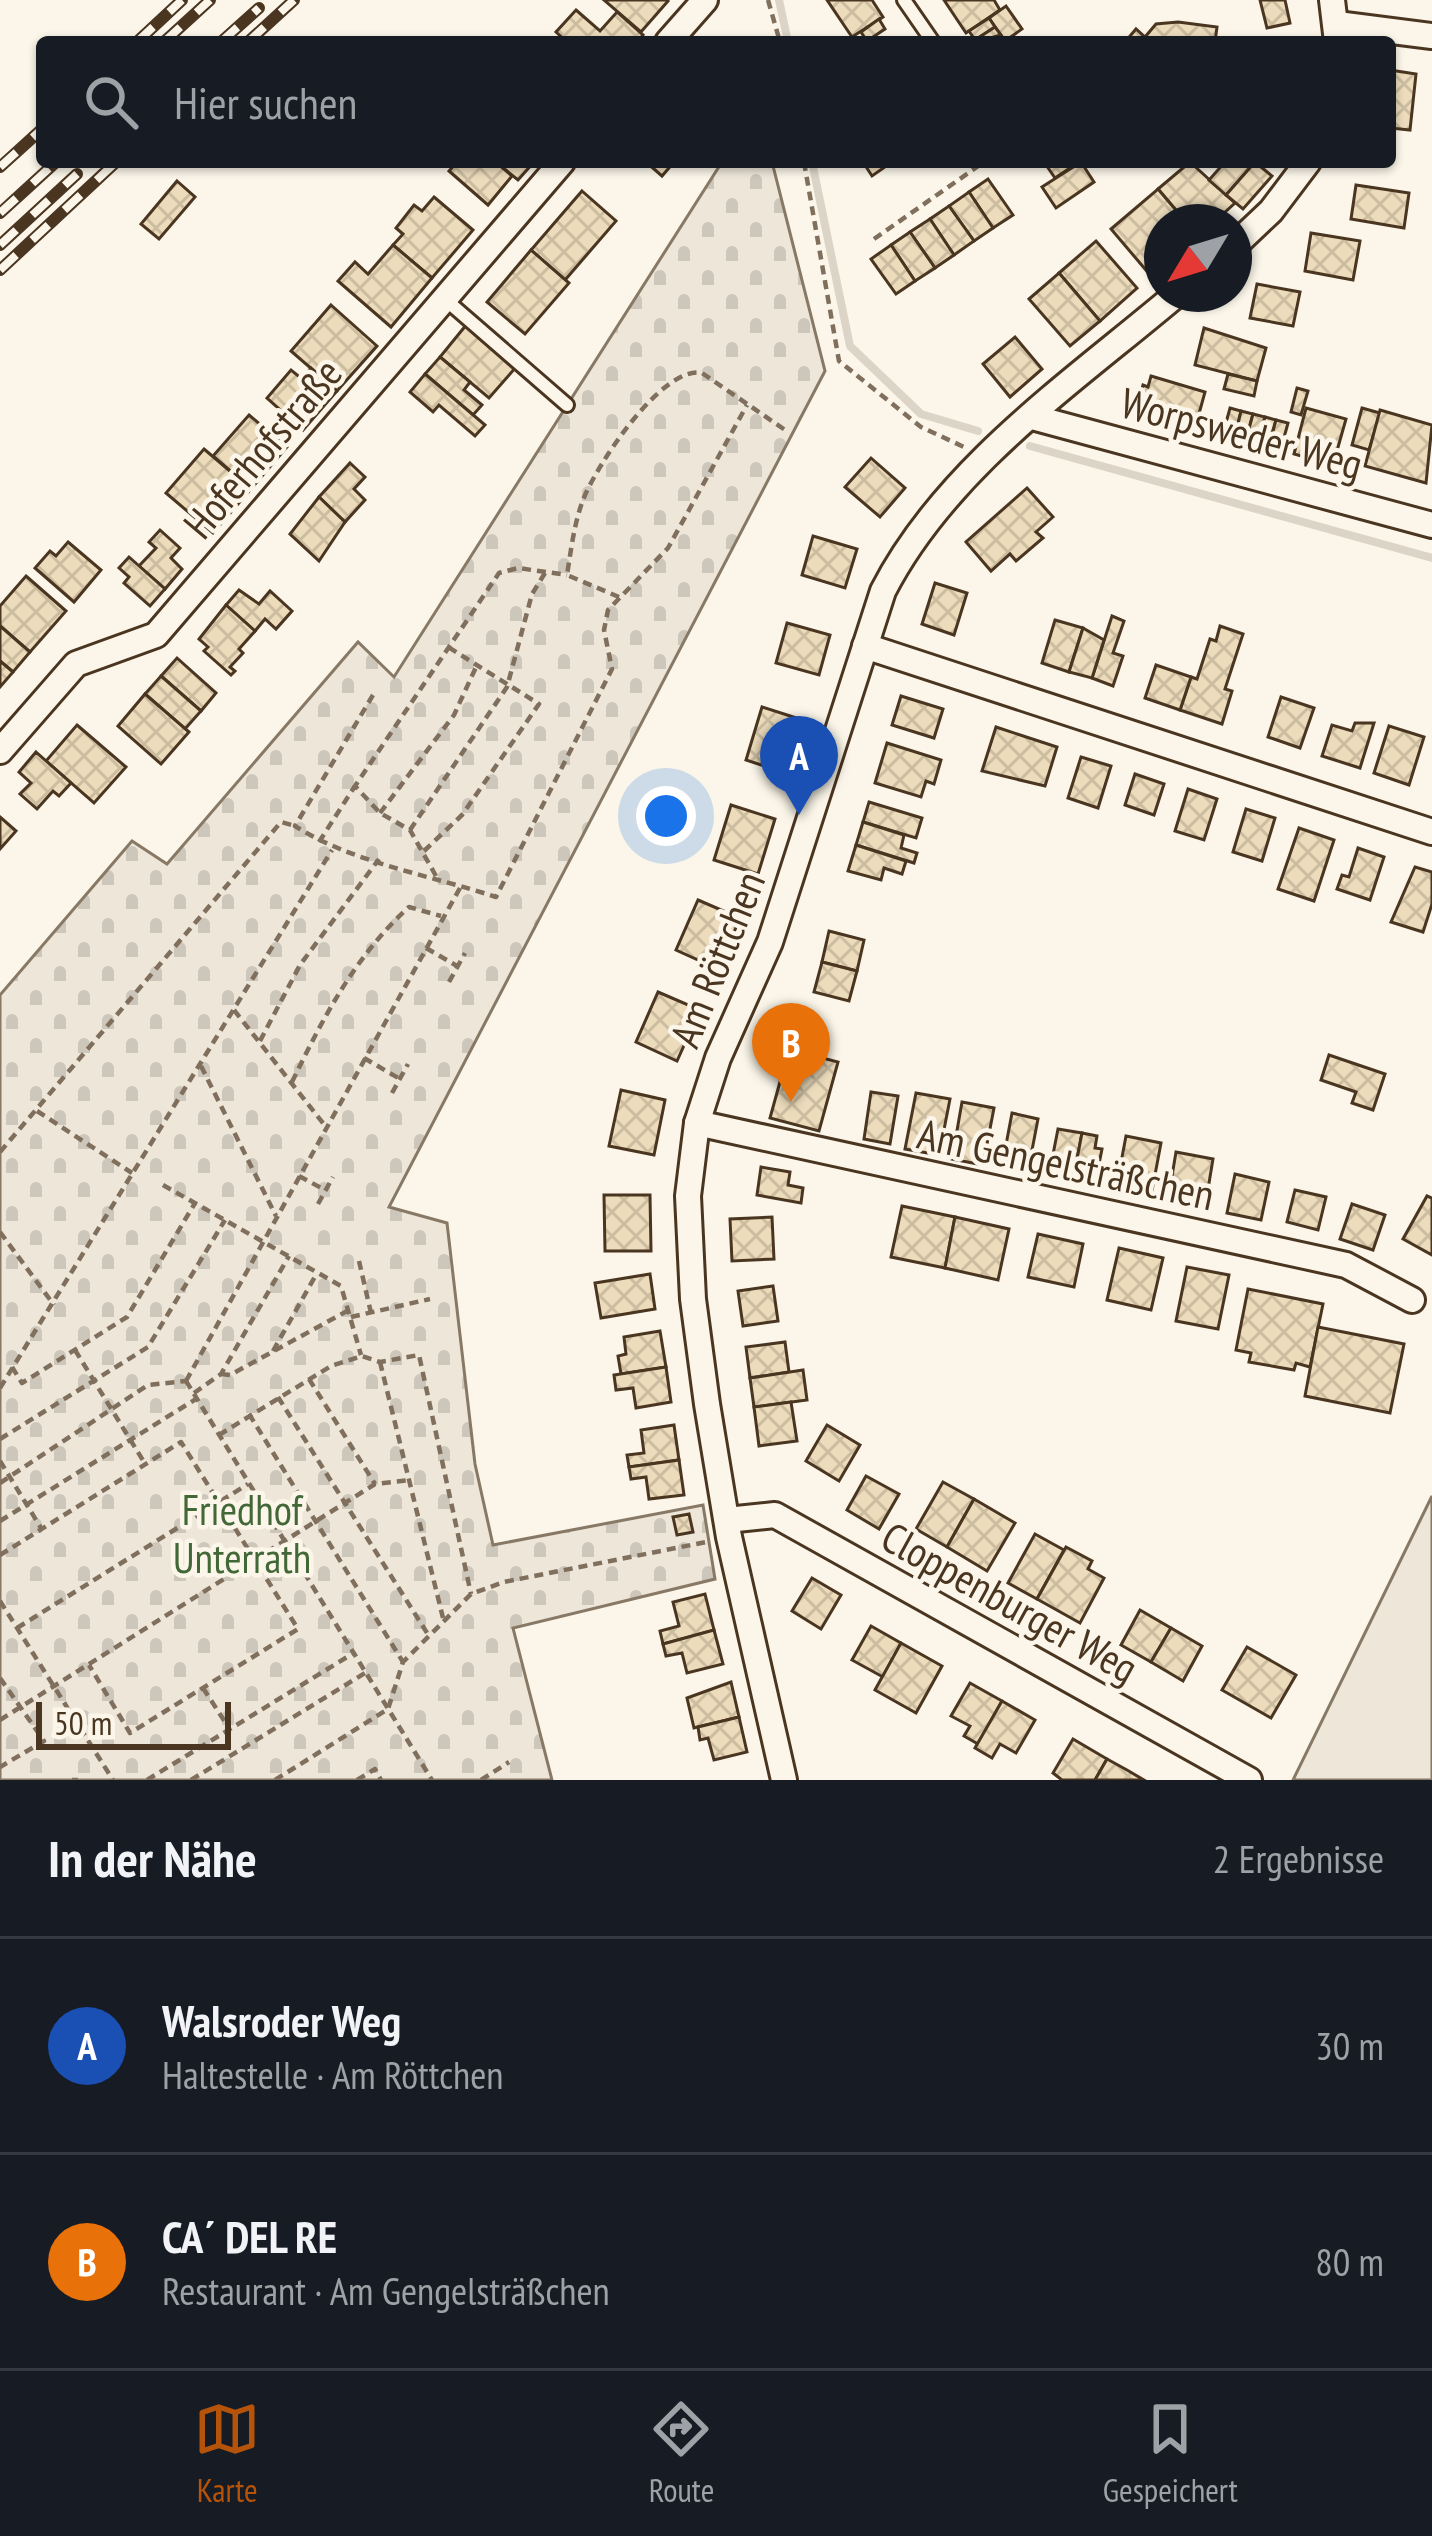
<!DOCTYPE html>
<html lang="de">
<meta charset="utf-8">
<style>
body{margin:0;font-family:"PT Sans Narrow",sans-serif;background:#20242c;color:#f1f3f6}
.compass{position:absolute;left:1144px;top:204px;width:108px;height:108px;border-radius:50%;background:#171b24;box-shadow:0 3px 9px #0004;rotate:232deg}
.scale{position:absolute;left:36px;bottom:30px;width:195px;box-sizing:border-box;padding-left:12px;border:6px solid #4a3520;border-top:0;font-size:33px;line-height:42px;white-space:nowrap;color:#4a3520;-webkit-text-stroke:9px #fbf6e9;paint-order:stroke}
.you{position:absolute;left:666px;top:816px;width:42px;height:42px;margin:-30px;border:9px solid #fff;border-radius:50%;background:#1a73e8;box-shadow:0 0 0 18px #1a73e833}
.badge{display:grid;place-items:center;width:78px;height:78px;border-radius:50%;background:#b45309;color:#fff;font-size:39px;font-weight:700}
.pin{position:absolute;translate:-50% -99px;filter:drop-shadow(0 3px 6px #0008)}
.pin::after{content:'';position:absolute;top:63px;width:42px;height:36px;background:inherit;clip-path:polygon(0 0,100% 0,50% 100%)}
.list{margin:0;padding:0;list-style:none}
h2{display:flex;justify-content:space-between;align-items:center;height:156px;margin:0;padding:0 48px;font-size:51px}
h2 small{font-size:39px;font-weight:400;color:#9ea1a6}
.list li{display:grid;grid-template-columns:78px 1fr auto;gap:36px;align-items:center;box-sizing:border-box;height:216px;padding:0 48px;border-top:3px solid #363941}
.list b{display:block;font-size:45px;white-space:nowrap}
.list p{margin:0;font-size:39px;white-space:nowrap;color:#9ea1a6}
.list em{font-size:39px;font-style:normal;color:#9ea1a6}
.icon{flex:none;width:66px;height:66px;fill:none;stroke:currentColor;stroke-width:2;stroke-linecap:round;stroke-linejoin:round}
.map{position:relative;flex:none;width:1432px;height:1780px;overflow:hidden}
.search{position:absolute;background:#171b24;box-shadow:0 3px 9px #0004;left:36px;right:36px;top:36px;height:132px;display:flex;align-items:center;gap:30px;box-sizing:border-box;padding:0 42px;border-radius:12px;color:#9ea1a6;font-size:45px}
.sheet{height:588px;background:#171b24}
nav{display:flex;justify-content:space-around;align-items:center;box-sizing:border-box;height:168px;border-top:3px solid #363941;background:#171b24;font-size:33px;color:#9ea1a6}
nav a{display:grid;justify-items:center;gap:6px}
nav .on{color:#b45309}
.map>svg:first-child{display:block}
</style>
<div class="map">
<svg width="1432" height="1780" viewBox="0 0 1432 1780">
<defs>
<pattern id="cemetery-stones" width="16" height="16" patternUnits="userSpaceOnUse" patternTransform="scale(3)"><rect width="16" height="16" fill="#ede6d9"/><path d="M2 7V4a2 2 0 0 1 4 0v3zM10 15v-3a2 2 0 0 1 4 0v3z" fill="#cdc6ba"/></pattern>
<pattern id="building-cross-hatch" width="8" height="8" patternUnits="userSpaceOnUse" patternTransform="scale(3)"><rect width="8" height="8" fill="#ecdcbc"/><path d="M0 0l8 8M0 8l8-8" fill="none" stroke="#ccbda1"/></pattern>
</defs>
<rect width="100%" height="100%" fill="#fbf6e9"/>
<!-- green -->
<path fill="#ede6d9" stroke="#887966" stroke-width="3" d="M1432,1496v284h-139z"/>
<!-- cemetery -->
<path fill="url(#cemetery-stones)" stroke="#887966" stroke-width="3" d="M722,162h50l53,209 -436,836 58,16 28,241 18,81 210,-40 12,74 -202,49 39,152h-552v-785l132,-154 35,23 191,-222 36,35z"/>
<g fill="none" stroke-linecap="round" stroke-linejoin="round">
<!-- stream -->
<g stroke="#dcd4c6" stroke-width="8">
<path d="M779,0l9,42"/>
<path d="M812,162l38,184 71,68 57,17"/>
<path d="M1030,446l402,112"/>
</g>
</g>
<!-- building -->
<g fill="url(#building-cross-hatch)" stroke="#4a3520" stroke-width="3">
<path d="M604,0h63l1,1 -27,31z"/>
<path d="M827,0h45l11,17 -31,20z"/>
<path d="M944,0h50l6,10 -34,23z"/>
<path d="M1260,0h25l5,23 -23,5z"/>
<path d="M1006,6l16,23 -17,12 -16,-23z"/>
<path d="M576,10l24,21 17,-19 26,23 -6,7h-70l-11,-10z"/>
<path d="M989,18l6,9 -20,13 -6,-9z"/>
<path d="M879,19l6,10 -18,12 -6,-9z"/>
<path d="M1178,22l39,5 -2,15h-90l11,-13 9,8 11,-13z"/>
<path d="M995,27l6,8 -25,7 -1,-2z"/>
<path d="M1390,70l26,4 -6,56 -20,-2z"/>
<path d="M457,162h39l16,14 -24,29 -39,-34z"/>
<path d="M496,162h38l-16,18z"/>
<path d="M646,162h28l-12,14z"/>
<path d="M863,162h29l-20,14z"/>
<path d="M1044,162h35l-24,16z"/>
<path d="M1081,162l13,20 -38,26 -14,-21z"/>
<path d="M1190,162l45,41 -21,19h-28l-28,-33z"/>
<path d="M1225,162h30l-29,33 -17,-15z"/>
<path d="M1255,162l17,14 -29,33 -17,-14z"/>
<path d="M988,179l25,36 -20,13 -24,-36z"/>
<path d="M177,181l18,16 -36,42 -18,-15z"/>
<path d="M1356,185l53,8 -5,35 -53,-9z"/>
<path d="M1158,189l28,33h-24v44l-11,10 -40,-47z"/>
<path d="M582,191l34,30 -51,59 -34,-30z"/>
<path d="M969,192l24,36 -19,13 -25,-35z"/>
<path d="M434,197l39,33 -41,48 -39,-33 10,-11 -7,-6 18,-23 8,6z"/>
<path d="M949,206l25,35 -20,14 -24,-36z"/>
<path d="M930,219l24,36 -19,13 -25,-36z"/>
<path d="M910,232l25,36 -20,13 -24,-36z"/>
<path d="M1311,233l49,8 -7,39 -48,-9z"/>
<path d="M1096,241l41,47 -37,33 -41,-48z"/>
<path d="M393,245l39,33 -41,49 -53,-46 17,-19 13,12z"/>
<path d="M891,245l24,36 -19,13 -25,-35z"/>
<path d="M531,250l38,33 -44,51 -38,-32z"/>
<path d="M1059,273l41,48 -30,25 -41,-47z"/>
<path d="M1257,284l43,8 -7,34 -43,-8z"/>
<path d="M331,305l46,41 -40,45 -46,-40z"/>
<path d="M467,324l50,42 -28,32 -49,-41z"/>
<path d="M1204,328l62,20 -9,33 -62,-16z"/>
<path d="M1015,337l27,32 -32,28 -27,-33z"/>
<path d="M440,357l30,25 -6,8 18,15 -9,10 -48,-41z"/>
<path d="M311,368l26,23 -34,39 -36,-32 24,-28 11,9z"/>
<path d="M425,374l60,51 -10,11 -36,-31 -6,7 -23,-20z"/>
<path d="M1228,374l29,7 -3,15 -30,-7z"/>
<path d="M1151,376l54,16 -8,29 -6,-2 -3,12 -54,-15 9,-31 5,2z"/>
<path d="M1297,388l11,3 -7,24 -10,-3z"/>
<path d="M1230,408l11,3 -5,22 -12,-3z"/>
<path d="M1306,408l40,11 -13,46 -39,-11z"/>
<path d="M1362,408l18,5 -11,37 -17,-5z"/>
<path d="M1380,410l52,15 -6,58 -61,-17z"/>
<path d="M1241,411l12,3 -6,22 -11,-3z"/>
<path d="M1253,414l12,3 -6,22 -12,-3z"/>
<path d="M249,415l38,32 -36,42 -38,-33z"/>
<path d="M1265,417l11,3 -6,22 -11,-3z"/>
<path d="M1276,420l12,3 -6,22 -12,-3z"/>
<path d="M204,449l47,40 -38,44 -47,-40z"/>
<path d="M871,458l34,30 -25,29 -35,-30z"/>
<path d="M350,463l15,14 -11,12 11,11 -20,22 -26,-25z"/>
<path d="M1027,488l26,29 -17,15 7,6 -27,23 -6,-7 -19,17 -25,-29z"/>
<path d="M319,497l26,25 -26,39 -29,-27z"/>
<path d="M160,530l20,18 -9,10 11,11 -17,20 -26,-23 17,-18 -7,-6z"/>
<path d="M813,536l44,13 -12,39 -43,-13z"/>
<path d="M68,542l33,28 -27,32 -39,-34 15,-17 6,5z"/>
<path d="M129,557l36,32 -15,17 -26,-23 5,-6 -10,-9z"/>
<path d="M26,576l40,35 -36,41 -30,-26v-20z"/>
<path d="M935,583l32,10 -13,42 -32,-11z"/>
<path d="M239,590l20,14 11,-13 22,20 -16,18 -11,-10 -10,12 -29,-26z"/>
<path d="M226,605l29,26 -16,18 4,4 -13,14 5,4 -4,4 -27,-24 4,-4 -9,-8z"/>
<path d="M1112,616l12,5 -11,32 10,3 -10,30 -21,-8z"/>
<path d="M1055,620l28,8 -14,44 -27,-9z"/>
<path d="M787,623l43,12 -11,40 -43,-12z"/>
<path d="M0,626l30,26 -17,20 -13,-11z"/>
<path d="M1220,626l23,8 -18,55 7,2 -10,33 -42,-14 11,-33 6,2 13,-40 6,2z"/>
<path d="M1083,628l21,12 -12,38 -23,-6z"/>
<path d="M177,658l39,35 -15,18 -40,-35z"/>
<path d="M0,661l13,11 -13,15z"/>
<path d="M1156,665l35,12 -11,33 -35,-12z"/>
<path d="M161,676l40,35 -16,18 -40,-35z"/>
<path d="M145,694l44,38 -28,32 -43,-38z"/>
<path d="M901,696l42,13 -9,29 -42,-13z"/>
<path d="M1281,697l33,11 -14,40 -32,-11z"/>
<path d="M762,707l44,14 -17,53 -43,-14z"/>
<path d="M1355,723h19l-14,45 -38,-12 10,-31 20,6z"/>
<path d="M77,725l49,42 -32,36 -48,-42z"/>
<path d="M1389,726l35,11 -15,48 -35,-12z"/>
<path d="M996,727l61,20 -12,39 -63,-15z"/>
<path d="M887,743l54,17 -7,24 -8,-3 -5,16 -46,-14z"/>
<path d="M36,752l35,31 -12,13 -6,-5 -16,18 -17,-15 11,-11 -12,-11z"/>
<path d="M1081,757l30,9 -13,42 -30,-10z"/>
<path d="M1135,774l29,10 -10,31 -29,-10z"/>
<path d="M1188,789l29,10 -13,41 -29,-9z"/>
<path d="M869,802l53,16 -6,20 -53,-16z"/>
<path d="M731,805l44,14 -17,55 -44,-14z"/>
<path d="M1246,809l29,9 -13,43 -29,-9z"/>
<path d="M0,817l16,14 -16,18z"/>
<path d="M863,822l41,13 -3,13 16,5 -3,10 -58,-18z"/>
<path d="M1299,828l35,12 -20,61 -36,-12z"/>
<path d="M856,845l50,16 -4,13 -18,-6 -3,12 -33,-9z"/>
<path d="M1358,848l26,9 -14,43 -33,-11 5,-14 7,2z"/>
<path d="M1415,867l17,5v32l-9,28 -32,-10z"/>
<path d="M698,900l42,18 -22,51 -42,-19z"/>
<path d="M829,931l35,9 -7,31 -35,-9z"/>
<path d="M822,962l35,9 -8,30 -35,-9z"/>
<path d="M658,992l42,18 -23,51 -41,-19z"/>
<path d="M789,1049l49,13 -19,69 -49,-13z"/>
<path d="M1329,1055l56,19 -12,36 -21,-7 4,-11 -35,-12z"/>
<path d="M621,1090l44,10 -11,55 -45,-9z"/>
<path d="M871,1092l27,4 -8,48 -26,-5z"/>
<path d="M916,1093l34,6 -11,56 -34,-6z"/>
<path d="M962,1102l32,6 -11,57 -31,-6z"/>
<path d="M1012,1113l26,6 -10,52 -26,-5z"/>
<path d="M1058,1129l24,4 -9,47 -24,-5z"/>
<path d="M1082,1133l15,3 -2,12 7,1 -7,35 -22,-4z"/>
<path d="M1126,1136l35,7 -10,53 -35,-7z"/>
<path d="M1176,1152l37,7 -8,48 -37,-7z"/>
<path d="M761,1167l29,5 -2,13 15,3 -2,15 -44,-8z"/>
<path d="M1235,1174l34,8 -8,38 -34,-7z"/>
<path d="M1295,1190l31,7 -8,33 -31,-8z"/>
<path d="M604,1195h46l1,56h-46z"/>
<path d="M1427,1196l5,2v57l-29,-16z"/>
<path d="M1352,1204l33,11 -12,35 -33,-11z"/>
<path d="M902,1206l53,11 -10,51 -54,-11z"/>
<path d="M772,1217l2,42 -42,2 -2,-42z"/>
<path d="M955,1217l54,12 -11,51 -53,-12z"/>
<path d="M1038,1234l45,10 -9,43 -46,-10z"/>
<path d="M1119,1248l44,10 -12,52 -44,-10z"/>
<path d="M1187,1267l42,8 -11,54 -42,-8z"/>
<path d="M650,1274l5,35 -54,9 -6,-35z"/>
<path d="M773,1286l5,35 -35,5 -5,-35z"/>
<path d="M1248,1289l75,15 -13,63 -14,-4 -2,7 -45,-8 2,-9 -15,-3z"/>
<path d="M1318,1327l86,17 -14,69 -85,-17z"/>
<path d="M660,1331l6,36 -45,7 -3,-18 8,-2 -2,-17z"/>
<path d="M785,1342l4,30 -39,6 -4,-31z"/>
<path d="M666,1367l5,35 -35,6 -3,-20 -17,2 -2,-15z"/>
<path d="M803,1370l4,30 -53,7 -4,-29z"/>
<path d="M791,1402l6,39 -38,5 -5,-39z"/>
<path d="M674,1425l5,35 -50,7 -2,-12 17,-2 -3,-23z"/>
<path d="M827,1425l33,20 -21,36 -33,-20z"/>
<path d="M679,1460l5,35 -35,4 -3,-22 -15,2 -2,-12z"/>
<path d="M866,1476l33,18 -20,35 -32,-19z"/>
<path d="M943,1482l31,17 -27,48 -31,-18z"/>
<path d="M974,1499l41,24 -28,48 -40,-24z"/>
<path d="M689,1514l4,18 -16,3 -4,-18z"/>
<path d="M1035,1534l29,16 -27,49 -29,-16z"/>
<path d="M1066,1547l26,14 -4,8 16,9 -24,45 -43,-24z"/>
<path d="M812,1578l29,17 -20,34 -29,-18z"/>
<path d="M705,1594l9,36 -51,14 -3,-13 19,-5 -6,-24z"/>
<path d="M1140,1610l31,18 -20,34 -30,-17z"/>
<path d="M871,1626l30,17 -18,34 -31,-17z"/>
<path d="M1171,1628l31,18 -19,35 -32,-19z"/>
<path d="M714,1630l9,34 -36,9 -5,-20 -16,3 -3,-12z"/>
<path d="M901,1643l41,23 -26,47 -41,-23z"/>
<path d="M1247,1647l49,28 -25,43 -49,-28z"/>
<path d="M731,1682l8,35 -45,11 -7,-30z"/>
<path d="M970,1683l32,18 -24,43 -14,-8 6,-10 -19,-10z"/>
<path d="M1002,1701l33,19 -19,33 -16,-9 -8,14 -17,-10z"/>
<path d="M739,1717l8,35 -33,8 -6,-22 -8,2 -2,-13z"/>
<path d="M1073,1739l34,20 -12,21h-33l-9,-7z"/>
<path d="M1107,1759l20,11 17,10h-49z"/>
</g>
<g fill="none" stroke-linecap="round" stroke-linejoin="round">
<!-- lane casing -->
<g stroke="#4a3520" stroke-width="18">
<g id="lane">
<path d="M904,0l29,42"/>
<path d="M446,300l121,105"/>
</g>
</g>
<!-- street casing -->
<g stroke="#4a3520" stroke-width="30">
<g id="street">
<path d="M1332,0l5,42"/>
<path d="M1337,24l95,12"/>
<path d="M668,42l37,-42"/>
<path d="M1234,246l37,-35 37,-49"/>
<path d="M1032,417l400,108"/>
<path d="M865,646l567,186"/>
<path d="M0,751l76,-87 80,-29 406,-473"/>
<path d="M697,1123l649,142 66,35"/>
<path d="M727,1520l48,-5 474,265"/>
<path d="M784,1780l-55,-243 -22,-133 -14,-105 -5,-103 9,-73 21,-65 52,-116 113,-351c63,-123 190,-209 294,-297"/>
</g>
</g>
<!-- path -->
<g stroke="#7f6f5c" stroke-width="4.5" stroke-dasharray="9 6" stroke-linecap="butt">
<path d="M768,0l12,42"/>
<path d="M804,162l35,199 82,66 43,20"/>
<path d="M874,239l110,-77"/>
<path d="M619,597l-52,-22c4,-25 7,-51 16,-75 13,-34 79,-135 119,-127l86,59"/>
<path d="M373,695l-78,131c58,37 135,49 201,71l116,-228 -8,-39 4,-20 60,-62 79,-143"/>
<path d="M380,813l74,-98 23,-50"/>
<path d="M410,830l97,-143 25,-93 13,-21"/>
<path d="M319,842l36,-56"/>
<path d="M424,851l38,-36 77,-111 -91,-57"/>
<path d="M436,876l-26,-46 -30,-17 -25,-27 144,-213 19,-5 49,7"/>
<path d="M426,948l31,18"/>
<path d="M449,982l16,-29"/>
<path d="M234,1010l92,117"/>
<path d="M260,1041l40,-76 79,-106"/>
<path d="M364,1058l36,21"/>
<path d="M201,1066l75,150"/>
<path d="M292,1082c31,-64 63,-126 117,-175l32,9"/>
<path d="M392,1093l16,-29"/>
<path d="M37,1111l95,62"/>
<path d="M0,1152l281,-330 14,4"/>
<path d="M299,1176l26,14"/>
<path d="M163,1185l178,101 20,69"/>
<path d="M318,1204l15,-27"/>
<path d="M0,1232l54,73"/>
<path d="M359,1261l12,52"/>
<path d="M351,1317l79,-18"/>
<path d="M75,1350l69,112"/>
<path d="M273,1351l44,-78"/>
<path d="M380,1362l63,256"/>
<path d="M12,1367l10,16 105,-66 68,-114"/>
<path d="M221,1374l9,1 119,-65"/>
<path d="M309,1379l66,105"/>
<path d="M186,1381l274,-493"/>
<path d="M186,1381l246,399"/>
<path d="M0,1388l332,-538"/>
<path d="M194,1393l27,-19 68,-118"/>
<path d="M278,1397l151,239"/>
<path d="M249,1414l154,248"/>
<path d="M219,1435l112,-69 31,-10 18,6 39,-7 52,239"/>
<path d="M0,1439l148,-92 77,-127"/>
<path d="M0,1461l41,67"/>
<path d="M0,1483l148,-98 38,-4"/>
<path d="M0,1521l196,-122"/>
<path d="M0,1555l181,-113 117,187 -168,104 -41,-68"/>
<path d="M0,1601l113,179"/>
<path d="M17,1628l231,-144"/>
<path d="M0,1678l44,63 -44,26"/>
<path d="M203,1688l26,40"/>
<path d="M0,1720l375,-236 36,-4"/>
<path d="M72,1780h6"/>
<path d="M147,1780l205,-126"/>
<path d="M191,1780l174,-107"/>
<path d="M275,1780l113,-71 15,-47 68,-68 33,-12 202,-40"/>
<path d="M357,1780l18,-11 6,11"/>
<path d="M481,1780l28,-18"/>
</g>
<!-- lane -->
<use href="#lane" stroke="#fbf6e9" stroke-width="12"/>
<!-- street -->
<use href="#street" stroke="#fbf6e9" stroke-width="24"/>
<!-- rail casing -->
<g stroke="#4a3520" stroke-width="12">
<g id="rail">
<path d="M137,42l45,-42"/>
<path d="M164,42l46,-42"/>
<path d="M221,42l38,-34"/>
<path d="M248,42l46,-42"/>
<path d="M0,167l42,-38"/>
<path d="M0,213l56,-51"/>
<path d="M0,245l77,-71"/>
<path d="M0,270l116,-108"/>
</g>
</g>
<!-- rail -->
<use href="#rail" stroke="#fbf6e9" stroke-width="8" stroke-dasharray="22" stroke-linecap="butt"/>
</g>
<g text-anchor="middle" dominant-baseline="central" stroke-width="9" stroke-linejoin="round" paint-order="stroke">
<!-- street labels -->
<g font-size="42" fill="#4a3520" stroke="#fbf6e9">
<text transform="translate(1242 433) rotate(15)">Worpsweder Weg</text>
<text transform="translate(262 448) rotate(-50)">Hoferhofstraße</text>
<text transform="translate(717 959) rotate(-68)">Am Röttchen</text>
<text transform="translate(1066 1164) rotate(12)">Am Gengelsträßchen</text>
<text transform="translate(1010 1602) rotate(29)">Cloppenburger Weg</text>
</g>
<!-- park labels -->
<g font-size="42" fill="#436837" stroke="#fbf6e9">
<text x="242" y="1509">Friedhof<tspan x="242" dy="48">Unterrath</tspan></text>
</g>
</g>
</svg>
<svg class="compass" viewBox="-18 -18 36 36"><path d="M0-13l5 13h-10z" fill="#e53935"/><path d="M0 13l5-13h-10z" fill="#9ea1a6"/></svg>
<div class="scale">50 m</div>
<div class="you"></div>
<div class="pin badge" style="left:799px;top:815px;background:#1a4fb4">A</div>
<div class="pin badge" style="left:791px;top:1102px;background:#e8710a">B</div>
<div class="search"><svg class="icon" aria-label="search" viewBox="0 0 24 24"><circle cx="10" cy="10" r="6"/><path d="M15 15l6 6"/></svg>Hier suchen</div>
</div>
<section class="sheet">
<h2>In der Nähe<small>2 Ergebnisse</small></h2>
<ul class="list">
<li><span class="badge" style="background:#1a4fb4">A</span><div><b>Walsroder Weg</b><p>Haltestelle · Am Röttchen</p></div><em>30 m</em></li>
<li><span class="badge" style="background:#e8710a">B</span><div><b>CA´ DEL RE</b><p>Restaurant · Am Gengelsträßchen</p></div><em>80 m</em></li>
</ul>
</section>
<nav>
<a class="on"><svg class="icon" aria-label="map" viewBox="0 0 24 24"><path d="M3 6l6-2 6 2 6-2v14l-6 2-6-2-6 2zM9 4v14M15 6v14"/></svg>Karte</a>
<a><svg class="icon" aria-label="directions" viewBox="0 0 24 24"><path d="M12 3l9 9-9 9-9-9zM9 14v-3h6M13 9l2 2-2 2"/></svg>Route</a>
<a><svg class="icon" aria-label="saved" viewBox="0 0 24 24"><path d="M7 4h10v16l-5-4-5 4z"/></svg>Gespeichert</a>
</nav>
